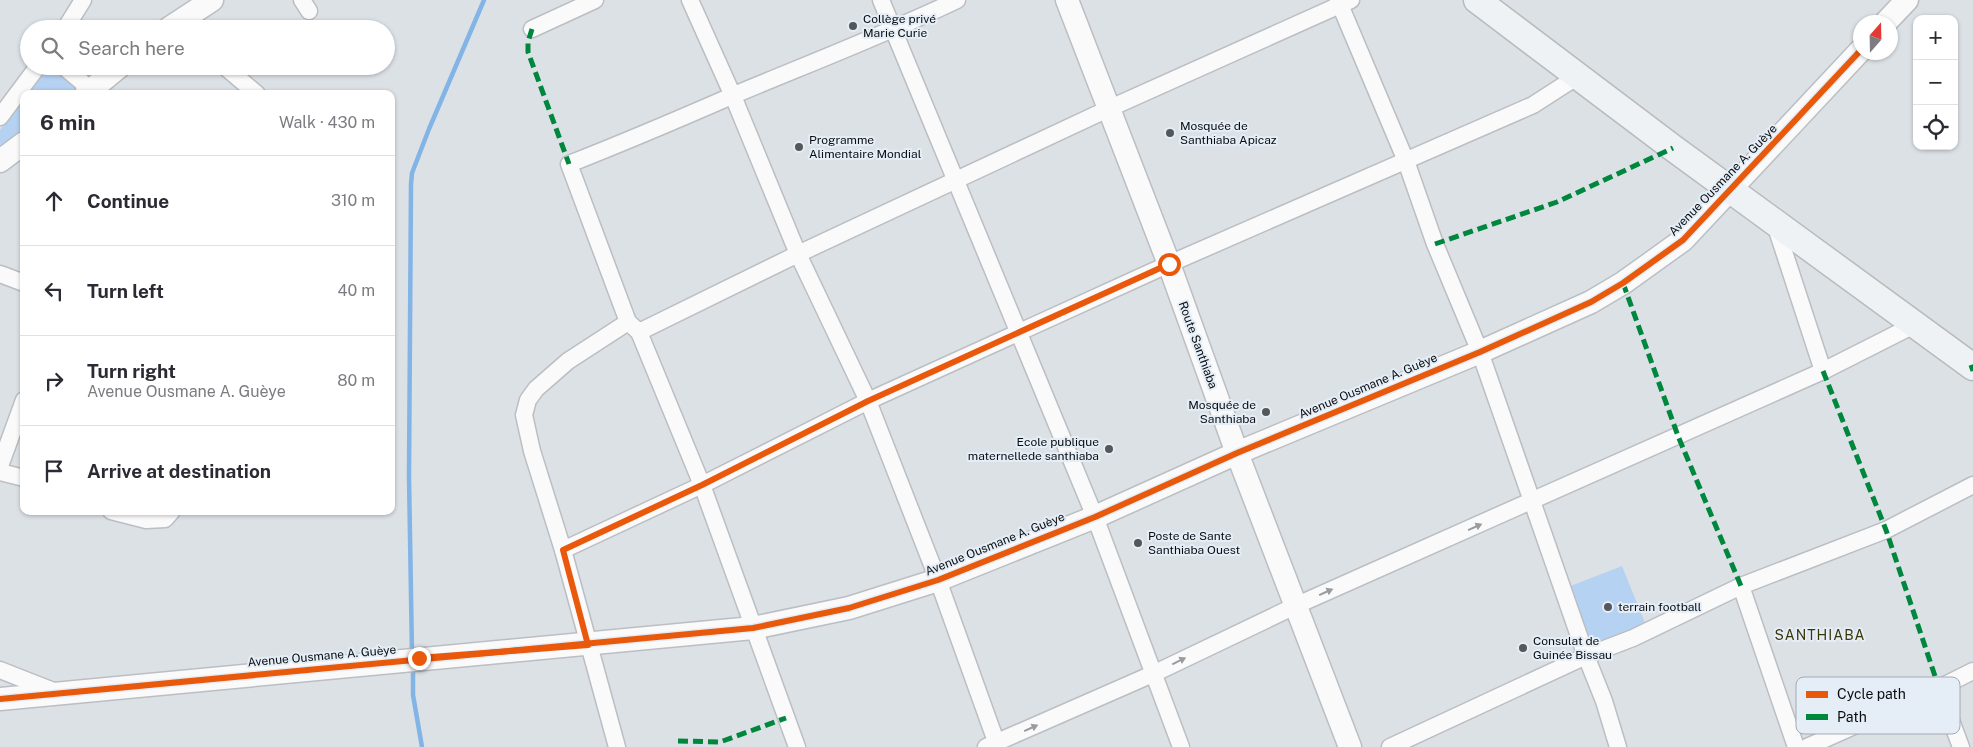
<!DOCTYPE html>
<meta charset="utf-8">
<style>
body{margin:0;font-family:"Public Sans",sans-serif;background:#f7f7f7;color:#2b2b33}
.controls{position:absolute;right:15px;top:15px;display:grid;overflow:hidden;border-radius:10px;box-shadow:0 1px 4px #0004}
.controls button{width:45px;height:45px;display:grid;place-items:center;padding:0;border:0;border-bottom:1px solid #e1e1e2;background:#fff;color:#2b2b33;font:25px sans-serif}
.compass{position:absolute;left:1853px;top:15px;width:45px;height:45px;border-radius:50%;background:#fff;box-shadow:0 1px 4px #0004;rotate:20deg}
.stop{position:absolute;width:15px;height:15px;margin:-11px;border:4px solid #ea580c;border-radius:50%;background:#fff}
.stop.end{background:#ea580c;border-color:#fff;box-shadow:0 1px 5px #0008}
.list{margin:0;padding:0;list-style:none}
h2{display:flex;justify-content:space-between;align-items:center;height:65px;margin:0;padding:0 20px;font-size:21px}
h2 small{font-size:16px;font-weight:400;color:#7c7c81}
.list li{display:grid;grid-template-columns:32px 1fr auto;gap:15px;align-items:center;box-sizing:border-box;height:90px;padding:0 20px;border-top:1px solid #e1e1e2}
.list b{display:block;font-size:19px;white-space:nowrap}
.list p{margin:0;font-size:16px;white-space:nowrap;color:#7c7c81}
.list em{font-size:16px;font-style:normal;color:#7c7c81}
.icon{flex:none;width:28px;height:28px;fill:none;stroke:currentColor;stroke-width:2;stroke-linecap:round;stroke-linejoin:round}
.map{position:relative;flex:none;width:1973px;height:747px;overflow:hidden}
.search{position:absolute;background:#fff;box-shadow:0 1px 4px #0004;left:20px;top:20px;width:375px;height:55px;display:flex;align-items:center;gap:12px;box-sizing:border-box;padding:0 18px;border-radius:28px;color:#7c7c81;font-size:19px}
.panel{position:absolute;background:#fff;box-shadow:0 1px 4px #0004;left:20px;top:90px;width:375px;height:425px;border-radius:10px}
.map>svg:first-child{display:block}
</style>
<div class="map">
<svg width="1973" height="747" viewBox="0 0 1973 747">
<rect width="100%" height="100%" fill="#dce1e6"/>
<!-- green -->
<g fill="#b5d2f2">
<path d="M47,66h7l29,25 -3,3h-53z"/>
<path d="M24,98v41l-24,20v-29z"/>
<path d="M1622,566l25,62 -54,21 -25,-62z"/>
</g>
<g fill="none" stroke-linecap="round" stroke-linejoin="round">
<!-- stream -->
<g stroke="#83b4e6" stroke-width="4.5">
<path d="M412,654l-3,-178 2,-292 1,-11 17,-44 55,-129"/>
<path d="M413,667v28l9,52"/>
</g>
<!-- street casing -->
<g stroke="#bbbec2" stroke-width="19">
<g id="street">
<path d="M302,0l7,11"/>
<path d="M690,0l43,96 65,158 70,147 70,179 60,167"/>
<path d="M881,0l214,517 86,230"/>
<path d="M1338,0l68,161 29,83 45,108 106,304 18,45 14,46"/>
<path d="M65,29l18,-29"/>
<path d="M532,29l63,-29"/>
<path d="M63,66l33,28"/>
<path d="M224,66l33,28"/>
<path d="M0,117l38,-51"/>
<path d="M1774,221l49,150"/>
<path d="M0,274l24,9"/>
<path d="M639,332l159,-78 310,-145 243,-109"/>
<path d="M0,466l24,-66"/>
<path d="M0,472l24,6"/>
<path d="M111,511l35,9 19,-1 7,-8"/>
<path d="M563,550l139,-65 166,-84 301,-137 364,-159 45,-29"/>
<path d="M1741,586l55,161"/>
<path d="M0,670l56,22"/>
<path d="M1939,688l22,59"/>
<path d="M617,747l-54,-197 -31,-99 -8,-36 4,-15 8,-11 32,-28 60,-39"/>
<path d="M797,747l-95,-262 -63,-153 -11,-10 -59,-158c56,-22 110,-45 165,-69 74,-31 150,-60 223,-95"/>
<path d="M986,747l169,-74 140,-67 528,-235 91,-46"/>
<path d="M1390,747l196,-91 47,-18 108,-52 145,-56 87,-45"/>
<path d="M1807,747l132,-59 34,-17"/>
</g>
</g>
<!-- secondary casing -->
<g stroke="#bbbec2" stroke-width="25">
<g id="secondary">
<path d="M1067,0l102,264 68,189 113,294"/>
<path d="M1886,22l21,-22"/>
<path d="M168,29l44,-29"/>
<path d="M86,94l34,-28"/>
<path d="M0,161l24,-18"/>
<path d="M0,699l753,-71 96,-20 89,-28 157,-63 142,-64 243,-101 111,-50 32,-19 60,-43 177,-189"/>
</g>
</g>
<!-- primary casing -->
<g stroke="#b8bbbd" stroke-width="29">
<path id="primary" d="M1477,0l196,148 300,219"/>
</g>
<!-- street -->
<use href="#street" stroke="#fafafb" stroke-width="16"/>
<!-- secondary -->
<use href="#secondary" stroke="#fafafb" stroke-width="22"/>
<!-- primary -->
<use href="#primary" stroke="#eff2f5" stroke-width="26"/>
<!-- quiet -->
<g stroke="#00873e" stroke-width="5" stroke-dasharray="10 5" stroke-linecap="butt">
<path d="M532,29l-4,13v10l41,112"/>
<path d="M1435,244l122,-42 116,-54"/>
<path d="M1623,283l55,153 63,150"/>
<path d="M1971,365l2,6"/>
<path d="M1823,371l63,159 53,158"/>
<path d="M678,741l42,1 66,-24"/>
</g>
<!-- cycleway casing -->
<g stroke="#e5eef7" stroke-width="9">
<path id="cycleway" d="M0,699l753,-71 96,-20 89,-28 157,-63 142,-64 243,-101 111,-50 32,-19 60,-43 177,-189"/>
</g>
<!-- cycleway -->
<use href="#cycleway" stroke="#e8590c" stroke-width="6"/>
</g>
<!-- one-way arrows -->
<defs><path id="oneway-solid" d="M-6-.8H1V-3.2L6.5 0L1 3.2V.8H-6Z" transform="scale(1.25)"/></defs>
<g fill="#9a9b9d">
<use href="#oneway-solid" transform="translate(1475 527) rotate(-24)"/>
<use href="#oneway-solid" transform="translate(1326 592) rotate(-24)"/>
<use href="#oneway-solid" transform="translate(1179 661) rotate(-26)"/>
<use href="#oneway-solid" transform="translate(1031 728) rotate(-24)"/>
</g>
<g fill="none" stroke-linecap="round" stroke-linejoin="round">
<!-- route -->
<path stroke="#ea580c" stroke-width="6" d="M419,658l169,-13 -25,-95 139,-65 166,-84 301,-137"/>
</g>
<!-- markers -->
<g fill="#54575b" stroke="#e5eef7" stroke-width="2">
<circle cx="853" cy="26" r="5"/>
<circle cx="1170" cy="133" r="5"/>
<circle cx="799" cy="147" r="5"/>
<circle cx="1266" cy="412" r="5"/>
<circle cx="1109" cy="449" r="5"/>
<circle cx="1138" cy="543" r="5"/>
<circle cx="1608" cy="607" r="5"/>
<circle cx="1523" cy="648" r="5"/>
</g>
<g text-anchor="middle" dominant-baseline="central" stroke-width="4" stroke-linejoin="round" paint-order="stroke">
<!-- poi labels -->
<g font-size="12" fill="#0a0d10" stroke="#e5eef7" text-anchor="start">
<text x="863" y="19">Collège privé<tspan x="863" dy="14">Marie Curie</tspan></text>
<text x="1180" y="126">Mosquée de<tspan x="1180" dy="14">Santhiaba Apicaz</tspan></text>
<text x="809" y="140">Programme<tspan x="809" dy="14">Alimentaire Mondial</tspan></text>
<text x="1256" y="405" text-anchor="end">Mosquée de<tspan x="1256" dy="14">Santhiaba</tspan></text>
<text x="1099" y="442" text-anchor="end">Ecole publique<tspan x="1099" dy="14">maternellede santhiaba</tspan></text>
<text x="1148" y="536">Poste de Sante<tspan x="1148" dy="14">Santhiaba Ouest</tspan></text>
<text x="1618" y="607">terrain football</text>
<text x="1533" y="641">Consulat de<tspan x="1533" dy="14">Guinée Bissau</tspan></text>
</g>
<!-- street labels -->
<g font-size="12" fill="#0a0d10" stroke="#e5eef7">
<text transform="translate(1723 180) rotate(-46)">Avenue Ousmane A. Guèye</text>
<text transform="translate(1198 345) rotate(70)">Route Santhiaba</text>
<text transform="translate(1368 386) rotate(-23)">Avenue Ousmane A. Guèye</text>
<text transform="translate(995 544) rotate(-22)">Avenue Ousmane A. Guèye</text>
<text transform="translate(322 656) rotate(-5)">Avenue Ousmane A. Guèye</text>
</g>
<!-- neighbourhood labels -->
<g font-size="14" letter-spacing="1" fill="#3a3409" stroke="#e5eef7">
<text x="1820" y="635">SANTHIABA</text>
</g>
</g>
<!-- legend -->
<rect x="1796" y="677" width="164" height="57" rx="8" fill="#e5eef7" stroke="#a3aab2" stroke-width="1"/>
<rect x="1806" y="691" width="22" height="7" fill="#e8590c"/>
<rect x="1806" y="714" width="22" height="6" fill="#00873e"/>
<g font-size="14" fill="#0a0d10">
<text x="1837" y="699">Cycle path</text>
<text x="1837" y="722">Path</text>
</g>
</svg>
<div class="controls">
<button>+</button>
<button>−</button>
<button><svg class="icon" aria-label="locate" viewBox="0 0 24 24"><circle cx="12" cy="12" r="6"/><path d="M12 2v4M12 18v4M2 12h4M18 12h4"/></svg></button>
</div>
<svg class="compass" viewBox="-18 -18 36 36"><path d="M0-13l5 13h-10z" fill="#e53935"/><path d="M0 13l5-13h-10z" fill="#7c7c81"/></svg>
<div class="stop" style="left:1169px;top:264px"></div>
<div class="stop end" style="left:419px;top:658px"></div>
<div class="search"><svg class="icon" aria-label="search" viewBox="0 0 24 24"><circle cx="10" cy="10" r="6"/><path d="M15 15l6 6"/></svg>Search here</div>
<section class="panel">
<h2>6 min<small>Walk · 430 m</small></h2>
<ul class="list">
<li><svg class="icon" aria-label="ahead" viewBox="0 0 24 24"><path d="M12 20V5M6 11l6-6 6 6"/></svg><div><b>Continue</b></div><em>310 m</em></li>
<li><svg class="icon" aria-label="left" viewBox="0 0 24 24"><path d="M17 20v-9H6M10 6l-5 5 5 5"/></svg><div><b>Turn left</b></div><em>40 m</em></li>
<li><svg class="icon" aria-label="right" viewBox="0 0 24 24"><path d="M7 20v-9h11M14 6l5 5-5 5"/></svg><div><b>Turn right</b><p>Avenue Ousmane A. Guèye</p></div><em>80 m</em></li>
<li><svg class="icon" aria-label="arrive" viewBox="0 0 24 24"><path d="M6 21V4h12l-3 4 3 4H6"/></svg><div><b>Arrive at destination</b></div></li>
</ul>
</section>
</div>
